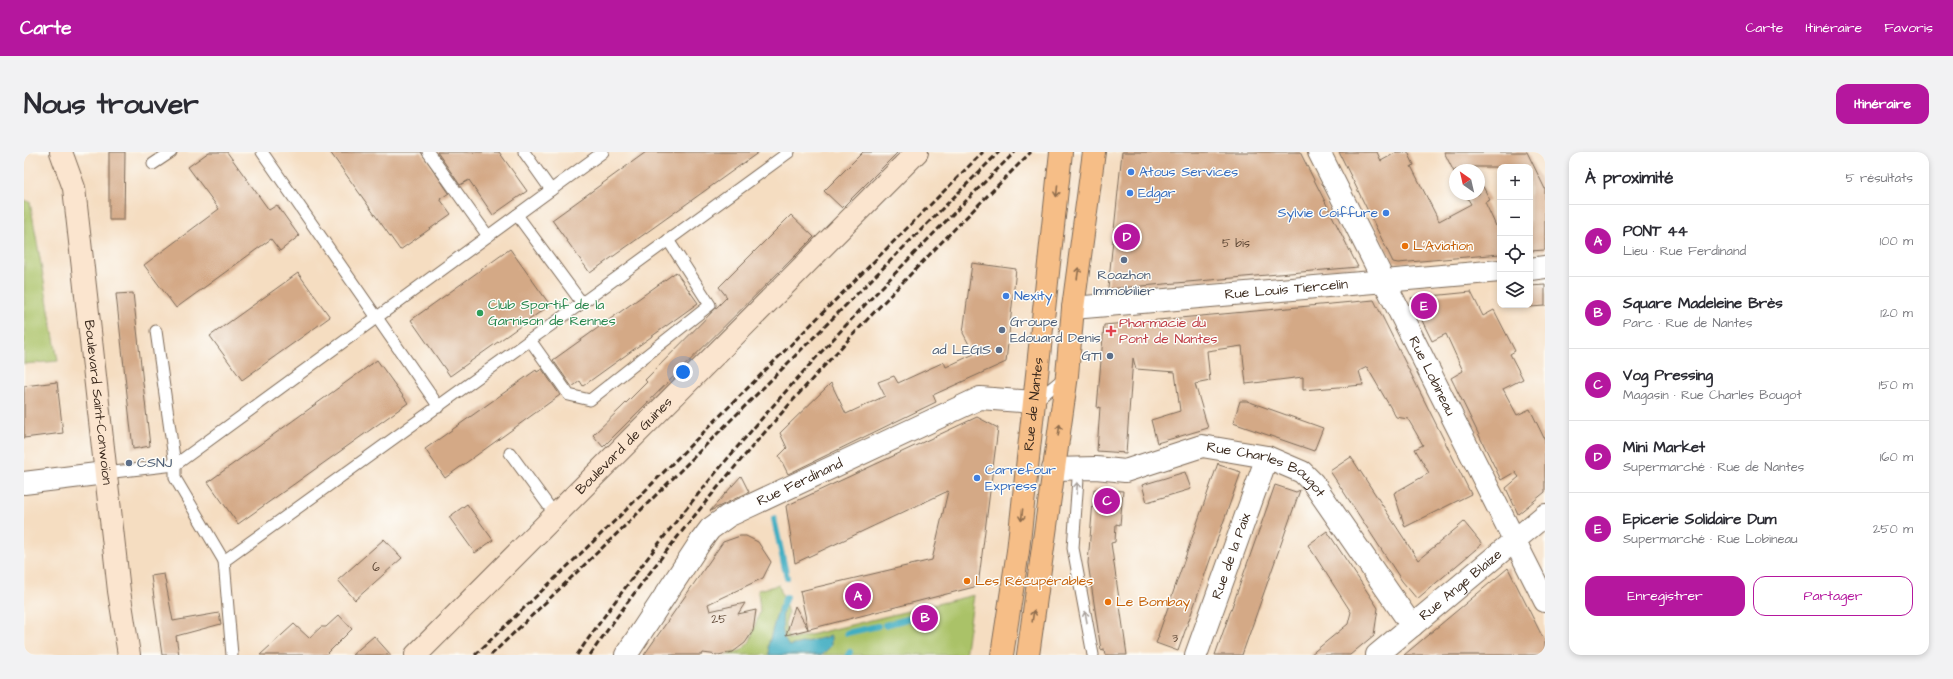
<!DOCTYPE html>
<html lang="fr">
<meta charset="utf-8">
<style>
body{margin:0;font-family:"Architects Daughter",sans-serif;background:#f2f2f3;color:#2b2b33}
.controls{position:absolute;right:12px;top:12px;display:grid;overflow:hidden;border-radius:8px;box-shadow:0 2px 6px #0003}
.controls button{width:36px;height:36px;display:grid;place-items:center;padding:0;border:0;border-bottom:1px solid #e1e1e2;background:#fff;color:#2b2b33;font:20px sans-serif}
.compass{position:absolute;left:1425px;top:12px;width:36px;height:36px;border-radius:50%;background:#fff;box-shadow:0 2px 6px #0003;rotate:326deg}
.you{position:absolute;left:659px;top:220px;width:14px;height:14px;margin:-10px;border:3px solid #fff;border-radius:50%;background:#1a73e8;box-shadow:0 0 0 6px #1a73e833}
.badge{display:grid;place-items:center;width:26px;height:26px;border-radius:50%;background:#b5179e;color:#fff;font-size:13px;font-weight:700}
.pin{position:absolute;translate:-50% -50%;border:2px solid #fff;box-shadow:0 1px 4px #0006}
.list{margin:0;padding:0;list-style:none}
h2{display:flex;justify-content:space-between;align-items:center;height:52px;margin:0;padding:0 16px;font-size:17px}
h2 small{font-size:13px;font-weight:400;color:#7c7c81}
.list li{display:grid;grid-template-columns:26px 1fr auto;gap:12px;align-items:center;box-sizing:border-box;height:72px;padding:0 16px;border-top:1px solid #e1e1e2}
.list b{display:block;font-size:15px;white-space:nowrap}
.list p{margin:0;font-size:13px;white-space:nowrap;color:#7c7c81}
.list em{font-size:13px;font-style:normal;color:#7c7c81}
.actions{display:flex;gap:8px;padding:12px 16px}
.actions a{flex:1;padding:9px 0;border:1px solid #b5179e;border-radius:12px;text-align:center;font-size:14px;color:#b5179e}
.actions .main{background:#b5179e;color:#fff}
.icon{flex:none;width:22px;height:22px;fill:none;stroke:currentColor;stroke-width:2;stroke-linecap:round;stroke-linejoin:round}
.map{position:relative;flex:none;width:1521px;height:503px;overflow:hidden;border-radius:12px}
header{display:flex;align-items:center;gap:24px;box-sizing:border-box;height:56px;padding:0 20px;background:#b5179e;color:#fff}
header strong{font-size:19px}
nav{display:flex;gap:22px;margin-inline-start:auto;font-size:14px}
.intro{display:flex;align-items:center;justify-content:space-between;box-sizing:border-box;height:96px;padding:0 24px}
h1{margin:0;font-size:28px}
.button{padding:10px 18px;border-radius:12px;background:#b5179e;color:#fff;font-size:14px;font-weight:700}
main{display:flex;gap:24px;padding:0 24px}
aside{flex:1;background:#fff;border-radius:12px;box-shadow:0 2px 6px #0003}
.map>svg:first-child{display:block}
</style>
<header>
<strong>Carte</strong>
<nav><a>Carte</a><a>Itinéraire</a><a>Favoris</a></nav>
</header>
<div class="intro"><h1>Nous trouver</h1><a class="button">Itinéraire</a></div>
<main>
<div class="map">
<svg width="1521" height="503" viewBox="0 0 1521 503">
<rect width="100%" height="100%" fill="#fdfcf7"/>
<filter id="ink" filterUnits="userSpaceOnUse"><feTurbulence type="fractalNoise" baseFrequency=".025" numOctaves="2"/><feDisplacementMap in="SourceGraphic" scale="8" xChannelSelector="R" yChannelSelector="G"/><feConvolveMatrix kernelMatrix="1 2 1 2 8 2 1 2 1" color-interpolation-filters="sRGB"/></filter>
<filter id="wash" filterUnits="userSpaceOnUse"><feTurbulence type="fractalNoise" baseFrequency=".012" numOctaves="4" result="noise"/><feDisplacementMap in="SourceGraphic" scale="16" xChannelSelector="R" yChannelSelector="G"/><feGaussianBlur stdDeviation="0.9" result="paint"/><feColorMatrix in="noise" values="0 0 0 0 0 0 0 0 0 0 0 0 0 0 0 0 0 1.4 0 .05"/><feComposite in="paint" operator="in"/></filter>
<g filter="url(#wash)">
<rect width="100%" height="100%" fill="#f5ddc1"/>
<!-- green -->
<g fill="#aac267" stroke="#727642">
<path d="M0,48l6,2 28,159 -34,3z"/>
<path d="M755,433l9,28 -3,11 4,16 185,-45 -9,60h-240l17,-5 8,-9 10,-30 -2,-21z"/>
</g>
<!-- water -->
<path fill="#43aec2" stroke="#3f6c70" d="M755,454l4,5c-1,10 -2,27 6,35l42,-10v10l-9,9h-53l-1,-9z"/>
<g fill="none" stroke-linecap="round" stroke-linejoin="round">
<!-- stream -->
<g stroke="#43aec2" stroke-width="6">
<path d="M750,367l13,59"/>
<path d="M757,457l5,-12"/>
<path d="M861,473l34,-9"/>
<path d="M823,481l31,-7"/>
<path d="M824,503l2,-3"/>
</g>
</g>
<g id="blocks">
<!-- building -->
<g fill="#d4a986">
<path d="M85,0h16l-1,68h-15z"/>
<path d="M185,0h18l42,58 8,-5 22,31 -19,15 -9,-12 -95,69 -32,-43 75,-56 -31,-42z"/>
<path d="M306,0h91l28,41 -9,6 11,15 -51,36z"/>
<path d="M413,0h62l28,39 -34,24 -24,-35 -9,5z"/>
<path d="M622,0h113l-169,121 -38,-53z"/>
<path d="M839,0h35l-56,56 -18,-17z"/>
<path d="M1098,0h178l58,115 -250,22z"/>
<path d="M1315,0h38l4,9 16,-9h11l6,13 -3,1 28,55 32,-17 -6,-10h14v-15l11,21 -5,2 11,24h4v28l-102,9 -5,-1z"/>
<path d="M1420,0h83l18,37v61l-15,1v-84h-57l1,3h-19v4z"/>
<path d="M767,63l23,22 -211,210 -10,-12 29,-28 25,-25 -2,-2 82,-83 -8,-10z"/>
<path d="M486,97l40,56 -100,71 -39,-56z"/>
<path d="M948,111l44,6 -10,93 -73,33 3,7 -148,72 -9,-18 8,-8 -7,-15 51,-50 15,31 39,-18 -7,-14 16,-6 4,7 46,-21 2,5 28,-13 -11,-21z"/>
<path d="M652,120l22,31 -115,83 -3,-5 -8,6 -19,-27z"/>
<path d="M274,121l32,44 -88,63 -32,-44z"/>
<path d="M1521,133v21l-15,1v-21z"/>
<path d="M1447,140l12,24 11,-6 21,41 -5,3 13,25 -20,10 14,26 13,-6 15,31v52l-27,22 -12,-26 13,-11 -4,-5 -14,8 -50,-102 12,-7 -17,-37 -14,7 -21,-43z"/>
<path d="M109,141l17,153 -17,3 -17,-155z"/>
<path d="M1350,148l97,194 -66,33 -11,-34 35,-20 -14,-24 8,-4 -15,-26 -12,-2 -29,-50 -8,4 4,14 -60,5v-13l-57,7 -4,-38 -35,5 3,30 -15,3 13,44 -51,15 -6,-23 29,-9 -5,-39 -39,-3 -3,-11 -7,95 -29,-2 3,-44 -3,1 7,-83z"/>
<path d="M353,208l31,43 -170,121 -30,-42z"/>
<path d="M518,217l18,26 -115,83 -20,-29 111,-79 1,2z"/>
<path d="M33,230l6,51 -39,5v-52z"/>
<path d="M1216,249h7l76,27 -9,23 -81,-28z"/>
<path d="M953,265l21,11 -20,158 -192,49 9,-29 13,23 -8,-38 132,-31 16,-69 -153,72 -9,-57z"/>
<path d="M1327,305l67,103 46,-38 18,22 -65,55 -15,-18 -72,-110z"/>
<path d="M1194,311l1,2 22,7 -63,179 -22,-8 3,-7h-1z"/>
<path d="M1161,320l6,17 -44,13 -5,-17z"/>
<path d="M717,324l8,16 -39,19z"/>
<path d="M1251,333l21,7 4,-2 -58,165h-27z"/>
<path d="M1070,337l29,2 -3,34 -4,-1 -1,18 -4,1 16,112h-22l-1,-6 -3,1 -13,-87z"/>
<path d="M443,352l26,36 -18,13 -26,-36z"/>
<path d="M1303,379l51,77 -4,27 -24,20h-40l38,-31 3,-12 -43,-67z"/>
<path d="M716,384h6l12,6 13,20 -8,16 -55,26 2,7 35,-8 -7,11 18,-4 -3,21 -8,12 -12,9 -15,3 -15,-2 -1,2h-58l79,-113z"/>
<path d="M360,387l18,19 -47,42 -17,-20z"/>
<path d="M1484,416l37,74v13h-141z"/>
<path d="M140,422l9,47 46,-8 2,11 -45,12 3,19h-17l-11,-79z"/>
<path d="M315,463l13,14 -26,26h-66l34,-31 15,14 12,-11h5z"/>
<path d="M350,484l17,19h-39z"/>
</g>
</g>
</g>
<g filter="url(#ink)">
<use href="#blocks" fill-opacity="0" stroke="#7c6957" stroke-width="1"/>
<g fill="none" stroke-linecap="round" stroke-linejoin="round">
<!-- lane casing -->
<g stroke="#7c6957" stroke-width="13">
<g id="lane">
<path d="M238,0l177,255"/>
<path d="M404,0l60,84"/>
<path d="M500,0l27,38 52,-38"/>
<path d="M129,12l18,-12"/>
<path d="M493,63l65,88 207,-151"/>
<path d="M558,151l-52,37 39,55 21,5 120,-95 -42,-65"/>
<path d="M132,179l19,134v13l49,83"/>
<path d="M1012,249l30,-25"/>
<path d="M486,301l46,63"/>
<path d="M1060,317l-6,10 -5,69 20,107"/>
<path d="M81,321l70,-8 376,-275"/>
<path d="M208,503l-8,-94 306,-221"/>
</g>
</g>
<!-- street casing -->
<g stroke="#7c6957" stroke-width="24">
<g id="street">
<path id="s1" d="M1295,0l226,449"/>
<path d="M1506,117l15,-2"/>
<path id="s2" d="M1049,156l427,-37"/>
<path id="s3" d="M1029,317l43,-1 29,3 77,-25 65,11 35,15 11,11 99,143"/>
<path d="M0,331l81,-10"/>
<path id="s4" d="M602,503l75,-114 9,-12 18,-13 252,-118 54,4"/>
<path id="s5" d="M1172,503l71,-198"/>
<path id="s6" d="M1353,503l168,-140"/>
</g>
</g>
<!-- secondary casing -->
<g stroke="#7c6957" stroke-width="24">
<g id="secondary">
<path id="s7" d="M37,0l13,36 45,403 10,64"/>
<path id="s8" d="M392,503l501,-503"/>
</g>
</g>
<!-- primary casing -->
<g stroke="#7c6957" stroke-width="24">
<g id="primary">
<path id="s9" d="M978,503l16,-104 43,-399"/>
<path d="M1004,503l39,-280 6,-67 21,-156"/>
</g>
</g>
<!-- lane -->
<use href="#lane" stroke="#fff" stroke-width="11"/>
<!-- street -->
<use href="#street" stroke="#fff" stroke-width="22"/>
<!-- secondary -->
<use href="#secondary" stroke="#fbe5cf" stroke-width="22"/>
<!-- primary -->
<use href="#primary" stroke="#f6be87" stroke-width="22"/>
<!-- rail -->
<g stroke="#3b2a1e" stroke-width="3" stroke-dasharray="6 3" stroke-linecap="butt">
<path d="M451,503l149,-143 359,-360"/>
<path d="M467,503l140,-135 368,-368"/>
<path d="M553,503c126,-183 280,-347 438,-503"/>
<path d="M566,503c127,-184 283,-345 441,-503"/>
</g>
</g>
<!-- one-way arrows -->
<defs><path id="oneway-shaft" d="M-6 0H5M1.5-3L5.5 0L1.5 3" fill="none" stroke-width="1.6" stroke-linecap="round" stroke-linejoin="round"/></defs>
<g stroke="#8f6d4d">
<use href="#oneway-shaft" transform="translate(1033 39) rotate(96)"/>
<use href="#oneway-shaft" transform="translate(1054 121) rotate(-82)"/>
<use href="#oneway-shaft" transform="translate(1035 278) rotate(-82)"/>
<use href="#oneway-shaft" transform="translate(998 363) rotate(96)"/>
<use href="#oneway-shaft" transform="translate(1009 464) rotate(-82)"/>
</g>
<g stroke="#a79f9a">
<use href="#oneway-shaft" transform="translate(1053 336) rotate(-86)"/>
<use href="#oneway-shaft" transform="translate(1062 465) rotate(-100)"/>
</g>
</g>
<!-- markers -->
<g fill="#3f7fe0" stroke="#fdfcf7" stroke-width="1.5">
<circle cx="1107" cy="20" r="4"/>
<circle cx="1106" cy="41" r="4"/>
<circle cx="1362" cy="61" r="4"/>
<circle cx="982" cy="144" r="4"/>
<circle cx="953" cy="326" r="4"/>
</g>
<g fill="#e8710a" stroke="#fdfcf7" stroke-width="1.5">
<circle cx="1381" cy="94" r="4"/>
<circle cx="943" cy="429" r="4"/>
<circle cx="1084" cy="450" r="4"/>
</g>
<g fill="#5c6f8a" stroke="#fdfcf7" stroke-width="1.5">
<circle cx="1100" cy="108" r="4"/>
<circle cx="978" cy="178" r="4"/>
<circle cx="975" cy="198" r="4"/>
<circle cx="1086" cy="204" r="4"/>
<circle cx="105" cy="311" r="4"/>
</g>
<circle fill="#2e9e5b" stroke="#fdfcf7" stroke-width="1.5" cx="456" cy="161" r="4"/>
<path fill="#e0444e" stroke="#fdfcf7" stroke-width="1.5" d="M1085 173h4v4h4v4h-4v4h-4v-4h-4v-4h4z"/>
<g text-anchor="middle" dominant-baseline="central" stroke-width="3" stroke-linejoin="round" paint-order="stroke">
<!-- number labels -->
<g font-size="12" fill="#614a38">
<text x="1212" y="91">5 bis</text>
<text x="352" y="415">6</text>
<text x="695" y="467">25</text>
<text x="1151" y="486">3</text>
</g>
<!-- shop labels -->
<g font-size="14" fill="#366cbe" stroke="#fdfcf7" text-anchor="start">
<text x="1115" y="20">Atous Services</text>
<text x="1114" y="41">Edgar</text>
<text x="1354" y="61" text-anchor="end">Sylvie Coiffure</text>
<text x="990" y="144">Nexity</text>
<text x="961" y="318">Carrefour<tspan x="961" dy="16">Express</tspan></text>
</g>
<!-- food labels -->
<g font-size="14" fill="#c56008" stroke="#fdfcf7" text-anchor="start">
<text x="1389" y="94">L'Aviation</text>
<text x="951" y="429">Les Récupérables</text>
<text x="1092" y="450">Le Bombay</text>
</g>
<!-- service labels -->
<g font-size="14" fill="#4e5e75" stroke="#fdfcf7" text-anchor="start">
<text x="1100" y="123" text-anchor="middle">Roazhon<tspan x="1100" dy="16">Immobilier</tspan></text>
<text x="986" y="170">Groupe<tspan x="986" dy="16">Edouard Denis</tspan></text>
<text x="967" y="198" text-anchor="end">ad LEGIS</text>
<text x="1078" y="204" text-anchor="end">GTI</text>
<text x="113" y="311">CSNJ</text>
</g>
<!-- street labels -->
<g font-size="14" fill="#3b2a1e" stroke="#fdfcf7">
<text stroke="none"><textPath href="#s2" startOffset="214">Rue Louis Tiercelin</textPath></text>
<text stroke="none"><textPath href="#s1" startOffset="251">Rue Lobineau</textPath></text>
<text stroke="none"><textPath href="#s7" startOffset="254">Boulevard Saint-Conwoïon</textPath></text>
<text stroke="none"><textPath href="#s9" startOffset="253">Rue de Nantes</textPath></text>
<text stroke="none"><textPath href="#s8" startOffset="295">Boulevard de Guines</textPath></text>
<text stroke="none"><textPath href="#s3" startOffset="223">Rue Charles Bougot</textPath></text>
<text stroke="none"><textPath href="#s4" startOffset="253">Rue Ferdinand</textPath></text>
<text stroke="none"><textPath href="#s5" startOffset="105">Rue de la Paix</textPath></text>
<text stroke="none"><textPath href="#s6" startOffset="109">Rue Ange Blaize</textPath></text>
</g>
<!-- leisure labels -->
<g font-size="14" fill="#27864d" stroke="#fdfcf7" text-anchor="start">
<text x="464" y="153">Club Sportif de la<tspan x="464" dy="16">Garnison de Rennes</tspan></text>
</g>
<!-- health labels -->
<g font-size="14" fill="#be3a42" stroke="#fdfcf7" text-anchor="start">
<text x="1095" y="171">Pharmacie du<tspan x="1095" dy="16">Pont de Nantes</tspan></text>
</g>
</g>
</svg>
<div class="controls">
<button>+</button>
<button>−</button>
<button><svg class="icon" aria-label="locate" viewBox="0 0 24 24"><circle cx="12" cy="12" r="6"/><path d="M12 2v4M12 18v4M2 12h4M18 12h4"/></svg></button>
<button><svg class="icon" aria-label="layers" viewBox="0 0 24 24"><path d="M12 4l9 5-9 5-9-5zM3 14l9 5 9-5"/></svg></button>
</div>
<svg class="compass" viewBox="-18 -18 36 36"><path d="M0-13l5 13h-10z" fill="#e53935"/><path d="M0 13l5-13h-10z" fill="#7c7c81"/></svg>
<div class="you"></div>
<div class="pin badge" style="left:834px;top:444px">A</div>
<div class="pin badge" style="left:901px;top:466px">B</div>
<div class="pin badge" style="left:1083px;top:349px">C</div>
<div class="pin badge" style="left:1103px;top:85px">D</div>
<div class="pin badge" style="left:1400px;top:154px">E</div>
</div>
<aside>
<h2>À proximité<small>5 résultats</small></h2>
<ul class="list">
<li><span class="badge">A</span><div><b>PONT 44</b><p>Lieu · Rue Ferdinand</p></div><em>100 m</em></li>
<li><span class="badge">B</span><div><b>Square Madeleine Brès</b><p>Parc · Rue de Nantes</p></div><em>120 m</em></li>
<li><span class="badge">C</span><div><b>Vog Pressing</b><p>Magasin · Rue Charles Bougot</p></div><em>150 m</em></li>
<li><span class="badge">D</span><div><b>Mini Market</b><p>Supermarché · Rue de Nantes</p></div><em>160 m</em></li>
<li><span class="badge">E</span><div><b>Epicerie Solidaire Dum</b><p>Supermarché · Rue Lobineau</p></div><em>250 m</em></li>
</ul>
<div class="actions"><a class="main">Enregistrer</a><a>Partager</a></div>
</aside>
</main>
